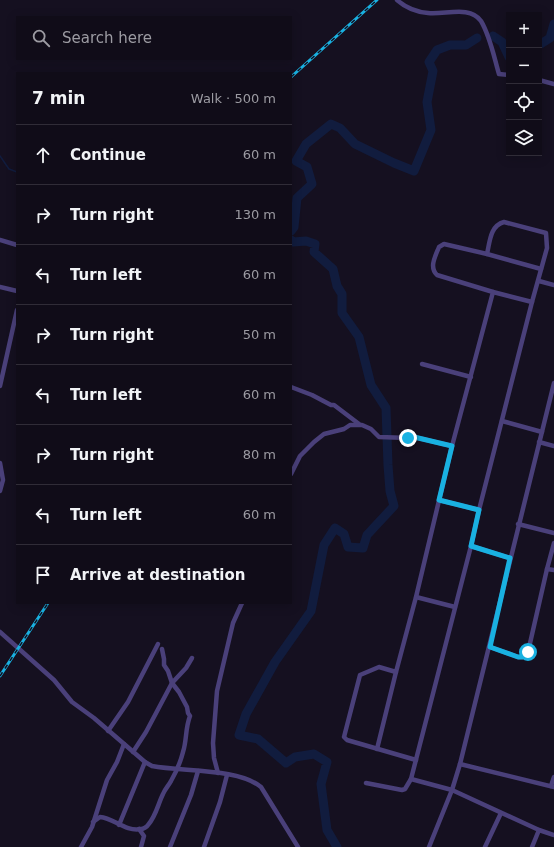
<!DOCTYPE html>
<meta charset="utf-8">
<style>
body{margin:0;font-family:"DejaVu Sans",sans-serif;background:#1e1a25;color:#f1f3f6}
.controls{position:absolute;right:12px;top:12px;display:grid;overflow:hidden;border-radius:0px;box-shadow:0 2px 10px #0003}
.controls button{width:36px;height:36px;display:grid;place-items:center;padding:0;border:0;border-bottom:1px solid #302c37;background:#100c18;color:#f1f3f6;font:20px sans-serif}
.stop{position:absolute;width:12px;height:12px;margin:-9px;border:3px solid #19b1e1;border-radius:50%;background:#fff}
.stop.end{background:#19b1e1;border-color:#fff;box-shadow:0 1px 4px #0008}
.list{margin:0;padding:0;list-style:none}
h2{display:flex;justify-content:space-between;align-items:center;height:52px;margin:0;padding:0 16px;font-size:17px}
h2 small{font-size:13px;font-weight:400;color:#9c9ba2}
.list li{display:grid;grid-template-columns:26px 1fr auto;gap:12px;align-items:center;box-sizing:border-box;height:60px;padding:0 16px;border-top:1px solid #302c37}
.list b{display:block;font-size:15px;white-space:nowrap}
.list em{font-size:13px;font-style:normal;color:#9c9ba2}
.icon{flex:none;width:22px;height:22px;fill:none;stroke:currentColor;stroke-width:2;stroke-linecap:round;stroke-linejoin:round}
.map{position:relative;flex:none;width:554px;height:847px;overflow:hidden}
.search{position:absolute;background:#100c18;box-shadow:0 2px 10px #0003;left:16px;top:16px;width:276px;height:44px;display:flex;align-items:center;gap:10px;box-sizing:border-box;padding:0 14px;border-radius:0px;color:#9c9ba2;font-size:15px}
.panel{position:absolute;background:#100c18;box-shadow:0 2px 10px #0003;left:16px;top:72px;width:276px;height:532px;border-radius:0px}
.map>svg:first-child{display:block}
</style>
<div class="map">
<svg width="554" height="847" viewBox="0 0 554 847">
<rect width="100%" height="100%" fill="#151020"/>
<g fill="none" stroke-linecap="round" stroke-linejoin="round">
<!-- stream -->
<path stroke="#111c3e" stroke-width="1.5" d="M0,156l9,13 8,3"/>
<!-- river -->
<g stroke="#111c3e" stroke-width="9">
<path d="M493,36l9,6 7,15"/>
<path d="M539,45l11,-7 4,-14"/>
<path d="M291,231l3,-4 3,-29 15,-14 -5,-17 -11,-6 10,-17 25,-20 9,4 15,16 39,19 20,8 17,-41 -4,-28 6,-31 -4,-9 8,-12 13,-5h16l11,-7"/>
<path d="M291,240l2,2 13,-1 9,3 -1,8 19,17 4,17 5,8v19l17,24 12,48 15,23 2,57 2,26 4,15 -27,29 -4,13 -15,-1 -4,-13 -9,-6 -11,17 -13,66 -36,51 -29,52 -7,21 19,4 28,24 9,-6 19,-3 13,8 -6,22 6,46 10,17"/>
</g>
<!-- minor -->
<g stroke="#4a407a" stroke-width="4.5">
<path d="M397,0c9,8 20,12 31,13 17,2 42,-8 53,8 9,15 13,36 18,53l10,1"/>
<path d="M539,80l15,4"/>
<path d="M0,240l17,5"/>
<path d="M539,281l15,4"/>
<path d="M0,287l17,4"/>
<path d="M493,292l39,10"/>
<path d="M422,364l49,13"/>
<path d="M0,386l17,-76"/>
<path d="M291,387l21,8 19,10h3l25,19"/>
<path d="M502,421l40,11"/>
<path d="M539,442l15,4"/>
<path d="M0,463l3,17 -3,11"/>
<path d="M291,474l9,-18 14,-14 10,-8 20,-5 6,-4h12l9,4 8,8 30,1 5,-1 38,9"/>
<path d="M439,500l40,10"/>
<path d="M518,524l36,9"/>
<path d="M554,543l-7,26 7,1"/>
<path d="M471,546l39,12"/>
<path d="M416,597l39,10"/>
<path d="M0,632l54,48 18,22 22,16 51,44 7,4c31,6 86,2 109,21l37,60"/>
<path d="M490,647l28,10h4l6,-5 19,-83"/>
<path d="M108,731l20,-29 30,-58"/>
<path d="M377,749l19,-77"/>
<path d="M133,752l13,-20 26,-49 14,-15 6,-10"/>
<path d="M416,760l-69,-20 -3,-3 16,-62 19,-8 17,5 20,-75 36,-151 41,-154 -56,-17c-8,-8 -2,-18 2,-28l5,-3 43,10 54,15"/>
<path d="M460,764l94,23"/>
<path d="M218,773l-4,-15 -1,-15 4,-52 16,-68 9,-20"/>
<path d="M411,779l60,-233 8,-36 53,-208 15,-54 -1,-15 -42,-11c-14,4 -14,19 -17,32"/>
<path d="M366,783l36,7 3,-1 6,-10 41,11 87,40 15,5"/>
<path d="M551,786l3,-9"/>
<path d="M93,822l7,-5c14,1 25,15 41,12 2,0 6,-2 7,-4 8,-9 10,-21 15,-31 2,-5 6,-9 8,-13 4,-7 10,-21 12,-29 4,-12 2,-23 7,-36l-2,-3 -1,-6 -8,-15 -7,-9 -4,-12 -4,-6v-6l-2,-10"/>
<path d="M119,825l26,-63"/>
<path d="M139,829l5,7 -3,11"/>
<path d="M81,847l11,-20 15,-47 10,-18 7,-18"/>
<path d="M170,847l21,-52 7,-24"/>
<path d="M204,847l16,-45 7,-27"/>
<path d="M429,847l23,-57 8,-26 94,-381"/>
<path d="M485,847l16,-34"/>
<path d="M532,847l7,-17"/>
</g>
<!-- rail casing -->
<g stroke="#19b1e1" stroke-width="3">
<g id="rail">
<path d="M291,77l86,-77"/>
<path d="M0,676l48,-73"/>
</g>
</g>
<!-- rail -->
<use href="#rail" stroke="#151020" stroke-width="1.5" stroke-dasharray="4.5" stroke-linecap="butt"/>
</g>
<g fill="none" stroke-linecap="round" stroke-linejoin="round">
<!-- route -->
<path stroke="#19b1e1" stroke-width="5" d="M408,438l6,-1 38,9 -13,54 40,10 -8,36 39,12 -20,89 28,10h4l6,-5"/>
</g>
</svg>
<div class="controls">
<button>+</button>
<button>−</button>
<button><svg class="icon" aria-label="locate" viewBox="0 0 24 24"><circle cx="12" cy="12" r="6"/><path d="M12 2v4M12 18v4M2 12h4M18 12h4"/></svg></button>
<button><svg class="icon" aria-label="layers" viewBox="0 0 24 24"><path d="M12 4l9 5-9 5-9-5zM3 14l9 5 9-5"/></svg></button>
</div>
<div class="stop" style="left:528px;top:652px"></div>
<div class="stop end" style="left:408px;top:438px"></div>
<div class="search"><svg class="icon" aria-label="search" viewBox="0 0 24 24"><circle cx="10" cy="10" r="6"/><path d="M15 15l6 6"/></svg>Search here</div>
<section class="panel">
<h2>7 min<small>Walk · 500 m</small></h2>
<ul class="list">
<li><svg class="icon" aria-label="ahead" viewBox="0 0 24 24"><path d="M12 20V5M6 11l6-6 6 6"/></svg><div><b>Continue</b></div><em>60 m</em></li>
<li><svg class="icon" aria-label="right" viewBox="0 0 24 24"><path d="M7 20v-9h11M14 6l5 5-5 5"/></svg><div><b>Turn right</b></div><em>130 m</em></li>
<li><svg class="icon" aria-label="left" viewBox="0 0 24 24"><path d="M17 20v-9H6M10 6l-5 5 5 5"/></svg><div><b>Turn left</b></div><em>60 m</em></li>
<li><svg class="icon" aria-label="right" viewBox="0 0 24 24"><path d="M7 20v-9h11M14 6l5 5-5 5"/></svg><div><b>Turn right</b></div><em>50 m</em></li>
<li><svg class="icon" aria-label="left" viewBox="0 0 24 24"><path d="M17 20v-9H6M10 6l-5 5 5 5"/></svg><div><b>Turn left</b></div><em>60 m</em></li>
<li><svg class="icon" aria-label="right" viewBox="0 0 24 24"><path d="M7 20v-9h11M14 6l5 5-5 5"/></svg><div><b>Turn right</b></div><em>80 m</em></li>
<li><svg class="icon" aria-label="left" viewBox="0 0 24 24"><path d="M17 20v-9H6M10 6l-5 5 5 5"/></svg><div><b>Turn left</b></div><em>60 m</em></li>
<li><svg class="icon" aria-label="arrive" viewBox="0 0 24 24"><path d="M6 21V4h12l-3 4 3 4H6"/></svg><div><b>Arrive at destination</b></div></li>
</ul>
</section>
</div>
